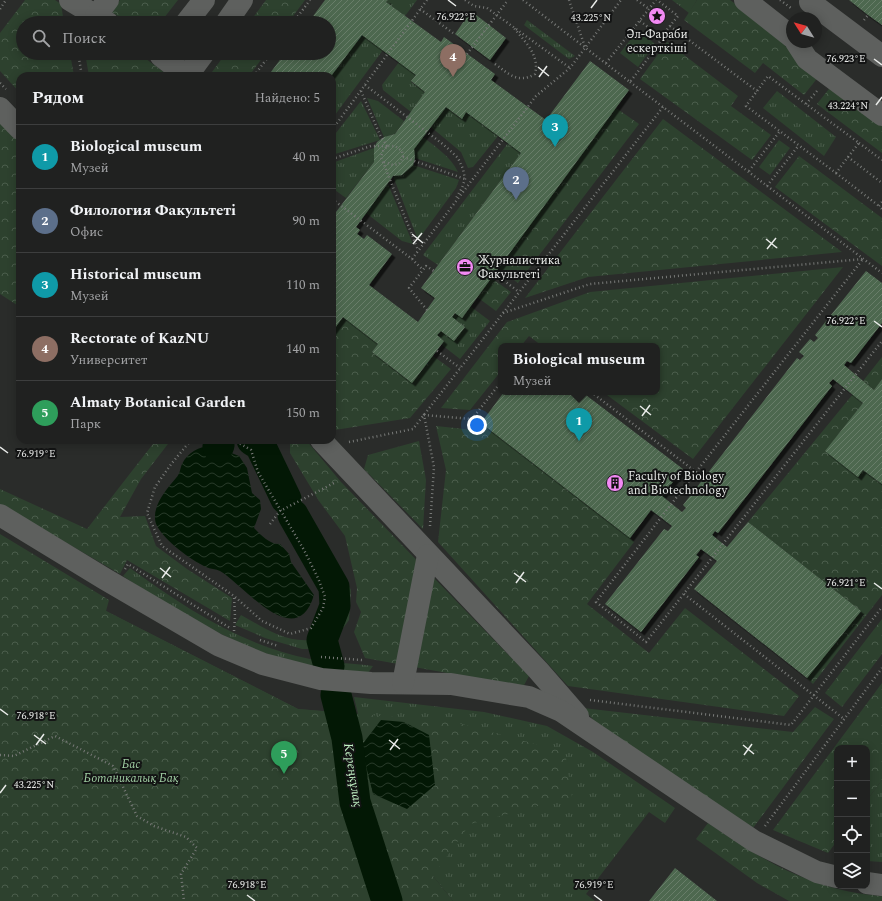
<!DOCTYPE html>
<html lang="ru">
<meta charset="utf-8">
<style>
body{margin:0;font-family:Spectral,serif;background:#282929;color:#f1f3f6}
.controls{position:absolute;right:12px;bottom:12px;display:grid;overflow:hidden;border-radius:8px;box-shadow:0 2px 10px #0003}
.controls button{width:36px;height:36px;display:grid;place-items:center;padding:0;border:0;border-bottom:1px solid #3d3e3e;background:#202120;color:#f1f3f6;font:20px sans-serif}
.compass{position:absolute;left:786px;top:12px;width:36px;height:36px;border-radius:50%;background:#202120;box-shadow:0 2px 10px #0003;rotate:307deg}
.you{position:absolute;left:477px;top:425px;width:14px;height:14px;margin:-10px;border:3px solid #fff;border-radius:50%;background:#1a73e8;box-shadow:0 0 0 6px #1a73e833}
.badge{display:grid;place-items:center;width:26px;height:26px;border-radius:50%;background:#ea580c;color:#fff;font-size:13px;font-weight:700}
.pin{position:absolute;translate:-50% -33px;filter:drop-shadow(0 1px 2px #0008)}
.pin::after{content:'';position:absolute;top:21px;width:14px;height:12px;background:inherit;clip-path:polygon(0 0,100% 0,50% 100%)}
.popup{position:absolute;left:498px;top:343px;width:162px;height:52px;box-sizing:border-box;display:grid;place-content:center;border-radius:8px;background:#202120;filter:drop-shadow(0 1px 3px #0005);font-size:13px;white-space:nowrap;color:#a2a3a5}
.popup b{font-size:15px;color:#f1f3f6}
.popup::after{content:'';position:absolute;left:50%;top:100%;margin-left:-8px;border:8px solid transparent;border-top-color:#202120}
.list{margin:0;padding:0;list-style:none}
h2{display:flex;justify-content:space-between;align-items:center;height:52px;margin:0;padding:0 16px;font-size:17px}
h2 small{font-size:13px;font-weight:400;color:#a2a3a5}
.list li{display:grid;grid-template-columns:26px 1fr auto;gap:12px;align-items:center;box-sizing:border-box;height:64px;padding:0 16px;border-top:1px solid #3d3e3e}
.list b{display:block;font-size:15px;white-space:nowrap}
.list p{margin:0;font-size:13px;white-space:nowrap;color:#a2a3a5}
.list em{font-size:13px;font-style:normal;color:#a2a3a5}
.icon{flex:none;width:22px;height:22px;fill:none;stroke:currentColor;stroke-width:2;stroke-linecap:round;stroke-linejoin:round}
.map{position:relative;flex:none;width:882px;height:901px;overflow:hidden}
.search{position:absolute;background:#202120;box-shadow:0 2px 10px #0003;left:16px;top:16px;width:320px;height:44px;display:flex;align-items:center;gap:10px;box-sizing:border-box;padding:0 14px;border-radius:22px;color:#a2a3a5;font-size:15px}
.panel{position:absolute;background:#202120;box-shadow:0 2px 10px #0003;left:16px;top:72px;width:320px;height:372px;border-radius:12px}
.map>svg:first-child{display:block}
</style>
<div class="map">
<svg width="882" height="901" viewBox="0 0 882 901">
<defs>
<pattern id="grass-tufts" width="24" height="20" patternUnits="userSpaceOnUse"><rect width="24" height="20" fill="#2d412e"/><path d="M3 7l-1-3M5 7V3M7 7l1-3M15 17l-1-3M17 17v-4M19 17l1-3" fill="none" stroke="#4b5d4c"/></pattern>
<pattern id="forest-crowns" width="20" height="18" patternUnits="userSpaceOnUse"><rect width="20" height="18" fill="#2d412e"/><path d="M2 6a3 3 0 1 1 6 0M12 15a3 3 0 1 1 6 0" fill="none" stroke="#4b5d4c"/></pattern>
<pattern id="water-waves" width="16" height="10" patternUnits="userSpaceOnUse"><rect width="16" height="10" fill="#031805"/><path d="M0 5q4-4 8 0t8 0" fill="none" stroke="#283a29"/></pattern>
<pattern id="building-hatch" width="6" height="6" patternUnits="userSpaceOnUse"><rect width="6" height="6" fill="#4e6750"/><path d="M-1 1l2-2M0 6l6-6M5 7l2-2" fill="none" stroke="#687d69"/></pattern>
<filter id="shadow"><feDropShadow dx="3.5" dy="3.5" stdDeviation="0" flood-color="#0009"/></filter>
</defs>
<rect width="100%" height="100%" fill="#2a2c2a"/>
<!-- grass -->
<g fill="url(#grass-tufts)">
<path d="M388,0h29l-12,16 -19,-14z"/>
<path d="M672,0h25l-8,13z"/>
<path d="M527,20l48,36 -6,3 -45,-34z"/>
<path d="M638,30l17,14 -17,23 -18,-14z"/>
<path d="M362,35l21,15 -51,69 -1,-43z"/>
<path d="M399,62l17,13 -5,7 14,10 -14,20 -28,-22 -1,-5z"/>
<path d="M777,91l59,46 -12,19 -61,-48z"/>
<path d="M367,98l11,3 26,20 -9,13 -11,3z"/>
<path d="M361,101l19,39 -48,15v-17z"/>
<path d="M446,107l15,12 5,-7 32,24 -25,31 -5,1 -7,-16 -30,-25z"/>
<path d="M423,137c14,11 27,19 35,35l-43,-14 -1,-9z"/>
<path d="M779,140l11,8 -20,27 -11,-8z"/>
<path d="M508,143l13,10 -83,112 -15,-10z"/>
<path d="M374,148v14l-28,36 -14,-10v-25z"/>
<path d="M413,165l46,15 -3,8 -38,52 -25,-64 10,-1z"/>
<path d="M388,184l25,60 -11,-3 -36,-28z"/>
<path d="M470,306l20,15 -30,38 -18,-14 2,-4 -7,-6 4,-4 13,10 11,-14 -13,-10 3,-4z"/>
<path d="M249,440h16l19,24 10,36 -11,7z"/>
<path d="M296,508l44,61 11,21 -2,30 -21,29h-26l-37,-11 -30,-13 6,-10c22,12 44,28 70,25l17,-30v-21l-41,-76z"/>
<path d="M130,568c55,40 113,78 180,91 20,4 42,4 63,7l-5,7c-13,-1 -27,-1 -40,-3 -55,-9 -103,-32 -151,-60 -18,-11 -37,-22 -54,-34z"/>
<path d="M106,611l192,98 60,5 -4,-17 130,15 63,14 46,26 82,56 -10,15 -16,-11 -63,82 9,7h-142l-20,-25 -433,25z"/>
<path d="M882,780v82l-15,-1v-61z"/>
</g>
<!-- forest -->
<g fill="url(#forest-crowns)">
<path d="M25,0h30l6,4 3,19h-41v30h47l4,23h-54v17l-20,-22v-38z"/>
<path d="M120,0h58l-18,23h-30l-19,-11z"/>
<path d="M266,0h39l-17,23h-39z"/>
<path d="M697,0h33l59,43 30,33 -15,19 -41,-32 -8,10 -71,-53z"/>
<path d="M667,42l71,54 -7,10 40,29 -19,25 -112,-81z"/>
<path d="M85,53h53l31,23h-80z"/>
<path d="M226,53h40l-17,23h-40z"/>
<path d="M832,85l50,37v31l-65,-49z"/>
<path d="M616,108l23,16 -121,159 -20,-15z"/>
<path d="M663,119l179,133 -254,25 -63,21z"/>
<path d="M0,120l20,21v166l-20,-13z"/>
<path d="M799,156l83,62v48l-107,-79z"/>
<path d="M843,267l-150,192 -90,-67h54v-46h-115l-13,-10 -8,10h-20v25l-31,39 -29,-2 66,-86 83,-30z"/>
<path d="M491,278l20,14 -15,19 -19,-14z"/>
<path d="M343,317l35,27 -6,8 40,31 21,-27 18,13 -41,49 -75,12 -3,-4v-94z"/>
<path d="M882,357v22l-8,11 -11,-9z"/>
<path d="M853,394l10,9 -37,48 32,25 5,-6 19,14v111l-69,89 -6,-6 53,-67 -112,-89z"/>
<path d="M481,423l149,115 4,4 -47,62 62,49 36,-45 114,88 -15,20 -216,-30 -130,-144 8,-72 -10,-44 38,4z"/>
<path d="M156,440h15l-30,39 -21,38 25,-1 11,30 31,23 45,29 -2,23 -103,-61 -7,14 -120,-70v-15l87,40z"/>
<path d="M290,440h16l35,42 188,194 -6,11 -158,-29 -11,-26 7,-20 -5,-10 1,-14 -12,-52 -26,-35 -29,-48z"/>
<path d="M419,441l7,39 -3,49 -59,-60 4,-14z"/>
<path d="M0,534l109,66 -3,11 192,98 156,13 111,30 7,45 -102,27 -37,52 20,25h-453z"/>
<path d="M882,619v35l-40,53 -17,-14z"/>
<path d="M882,683v97l-15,20v-52h-30v93l-9,12 -55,-23z"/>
<path d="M815,707l19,12 -81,109 -157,-105 -13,-15 210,24z"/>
<path d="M708,823c55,38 105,68 174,73v5h-93l-32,-18 -61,-44z"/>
</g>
<!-- water -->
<g fill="url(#water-waves)">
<path d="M211,445l28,11 8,12 5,25 8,7 1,9 -7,19c8,8 15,16 26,16l9,10 2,8 23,33c-18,59 -70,-10 -94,-24 -4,-2 -10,-2 -14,-4 -15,-7 -41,-26 -49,-41 -8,-17 9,-36 19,-48 4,-4 4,-9 6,-14 6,-12 17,-17 29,-19z"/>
<path d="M381,720l23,2 25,13 6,50 -28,24 -34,-15 -12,-48z"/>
</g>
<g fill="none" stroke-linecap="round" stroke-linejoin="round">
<!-- river -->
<g stroke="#031805" stroke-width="31">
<path d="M252,440l8,5 26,54"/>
<path d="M218,447l1,-2"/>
<path d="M293,515l41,72 1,19 -13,34 7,26"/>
<path d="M336,695l11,43 8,64 32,99"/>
</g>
</g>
<!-- building -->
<g fill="url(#building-hatch)" fill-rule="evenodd" filter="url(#shadow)">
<path d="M325,0h63l-2,2 55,40 3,-5 51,37 -4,6 55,40 44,-59 39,29 -167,228 -7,-5 -3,4 13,10 -11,14 -13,-10 -4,4 7,6 -32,42 -40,-31 6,-8 -35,-27 -11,15v-120l1,-2 3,2 38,-50v-14l3,-6 7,-5 11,-3 30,-42 -14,-11 5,-6 -54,-40 -31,41h-63l17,-23h44v-30h-21zM446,107l16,12 4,-7 55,41 -100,135 14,10 -17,24 -49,-37 23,-31 -25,-19 -3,4 -7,-5 3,-4 -4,-3 37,-51 9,-1 11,-10 2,-7 -1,-9z"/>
<path d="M849,0h33v25l-14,-10z"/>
<path d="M471,11l35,27 -16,22 -35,-26z"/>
<path d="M866,271l16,12v40l-31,40 -4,-2 -3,4 30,25 8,-11v105l-19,-14 -5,7 -33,-26 38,-48 -30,-24 -4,4 3,3 -114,147 -3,-2 -3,4 15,12 21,-25 113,89 -54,67 -113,-89 23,-28 -16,-12 -5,6 3,2 -58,75 -36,-28 59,-75 4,2 4,-5 -21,-16 -21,28 -149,-115 23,-31h78l101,77 -21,27 20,16 4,-4 -3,-3 114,-147 3,2 4,-4 -5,-4 11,-13 4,3 4,-4 -3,-3z"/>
<path d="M675,868l42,33h-68z"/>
</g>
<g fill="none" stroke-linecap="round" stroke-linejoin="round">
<!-- path -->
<g stroke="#777977" stroke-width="2.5" stroke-dasharray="1 3" stroke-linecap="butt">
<path d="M465,0l9,6 13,2 83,60"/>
<path d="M523,0l107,82 29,-38 2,-7"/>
<path d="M569,0l16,47"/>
<path d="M637,0l12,9"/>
<path d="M780,0l11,8"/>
<path d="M0,9l6,-9"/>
<path d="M420,9l33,24"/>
<path d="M864,20l4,-5"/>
<path d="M640,21l21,16 17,-21 -21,-16"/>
<path d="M293,23l17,-23"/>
<path d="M670,26l87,65"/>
<path d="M78,53l4,23"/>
<path d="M467,54l41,-54"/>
<path d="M606,63l50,-63"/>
<path d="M495,64c14,10 23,20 40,10 5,-19 -10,-32 -21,-46"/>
<path d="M254,76l17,-23"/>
<path d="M630,82l252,191"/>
<path d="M0,83l6,6"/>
<path d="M365,85l79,60 14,13 5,11 2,10 -3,9 -7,12"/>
<path d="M361,91l19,44 7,11"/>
<path d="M806,104l11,-13"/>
<path d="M332,130l95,-130"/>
<path d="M859,143l23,17"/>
<path d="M403,157l62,22"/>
<path d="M848,157l11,-14 -91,-67 -22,30 90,67 12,-16 34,26"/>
<path d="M332,159l39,-13h16"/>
<path d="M384,162l9,3 6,-1 4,-7 -1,-6 -7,-5h-8l-4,5 -2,6 37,93"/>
<path d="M749,171l31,-40"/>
<path d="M836,173l43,33"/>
<path d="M767,186l32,-41"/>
<path d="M332,199l80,60 124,-163 34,-28 51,-68"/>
<path d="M882,202l-3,4 3,3"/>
<path d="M412,259l11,11"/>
<path d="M494,273l25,19"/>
<path d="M427,310l-18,-22 17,-22 8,5"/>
<path d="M503,313l87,-29 273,-25"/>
<path d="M529,346h1"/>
<path d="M437,351l23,17"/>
<path d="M591,392l105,80 -100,130 50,40 236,-301"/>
<path d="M191,440l-19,23 -17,24 -8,26 15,33 72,50 28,25 28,13 21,-6 12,-20 2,-11 -7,-19 -14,-28 -46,-78 -7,-22 -17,-10"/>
<path d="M349,442l64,-13 250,-322"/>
<path d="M696,472l167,-213"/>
<path d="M270,524l10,-13 56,-29"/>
<path d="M430,526l4,-59 -10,-52 48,4 29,-37"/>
<path d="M125,569l3,-5 102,64"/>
<path d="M684,594l160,125"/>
<path d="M234,631l1,-14 -1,-21"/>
<path d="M260,640l18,6"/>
<path d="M321,657l41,3"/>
<path d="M590,700l201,25 91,-118"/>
<path d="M0,755l14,1 41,-20 58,30 24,50 17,10 32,11 11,11 -16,26 3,27"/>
<path d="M765,826l117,-158"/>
</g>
<!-- minor -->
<g stroke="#5e605e" stroke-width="22">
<path d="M70,0l38,23"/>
<path d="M745,0l47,37"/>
<path d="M812,0l-2,2 72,54"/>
<path d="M96,16l12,-16"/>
<path d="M186,23l18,-23"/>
<path d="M226,23l16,-23"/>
<path d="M796,42l11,17 75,56"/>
<path d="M161,56l26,20 17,-23"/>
<path d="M0,108l20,21"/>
<path d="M321,440l217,230 40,46"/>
<path d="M0,515l105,64 113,66 45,19 58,15 50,4 80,1 78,13 32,14 193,130 63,31 20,5"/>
<path d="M403,683l25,-128"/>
<path d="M867,883l15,2"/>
</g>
</g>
<!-- ticks -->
<path fill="none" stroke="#e8eae8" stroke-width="1.5" d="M448,0l8,6M591,8l6,-8M874,59l8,6M538,67l11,9M539,77l8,-11M876,105l6,-8M412,234l11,9M766,239l11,9M413,244l9,-11M767,249l9,-11M874,321l8,6M640,406l11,9M642,416l8,-11M0,447l8,6M160,568l11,9M514,573l12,9M162,578l8,-11M516,583l8,-11M874,583l8,6M0,709l8,6M34,735l12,9M389,740l11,9M36,745l8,-11M743,745l11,9M390,750l8,-11M744,755l8,-11M0,793l6,-8M247,895l8,6M594,895l8,6"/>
<!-- icons -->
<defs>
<g id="sight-disc" transform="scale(0.9)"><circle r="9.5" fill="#f28af3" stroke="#131414"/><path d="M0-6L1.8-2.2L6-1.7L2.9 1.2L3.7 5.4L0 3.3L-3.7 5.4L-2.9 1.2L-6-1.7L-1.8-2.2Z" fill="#111"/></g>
<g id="office-disc" transform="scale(0.9)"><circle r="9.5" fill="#f28af3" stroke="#131414"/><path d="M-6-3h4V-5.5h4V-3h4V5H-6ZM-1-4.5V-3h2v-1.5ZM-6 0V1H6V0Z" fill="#111"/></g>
<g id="building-disc" transform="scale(0.9)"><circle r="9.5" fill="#f28af3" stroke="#131414"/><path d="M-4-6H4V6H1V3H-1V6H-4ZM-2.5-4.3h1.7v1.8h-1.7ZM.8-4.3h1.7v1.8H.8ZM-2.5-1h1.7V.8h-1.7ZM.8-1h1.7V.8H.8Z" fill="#111"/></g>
</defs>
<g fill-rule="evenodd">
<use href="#sight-disc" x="657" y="16"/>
<use href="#office-disc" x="465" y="267"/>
<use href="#building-disc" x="615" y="483"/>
</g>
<g text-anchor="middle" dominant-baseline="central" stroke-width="4" stroke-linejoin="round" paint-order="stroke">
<!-- poi labels -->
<g font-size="12" fill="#e8eae8" stroke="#131414" text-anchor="start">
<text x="657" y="34" text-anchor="middle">Әл-Фараби<tspan x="657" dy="14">ескерткіші</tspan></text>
<text x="478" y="260">Журналистика<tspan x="478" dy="14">Факультеті</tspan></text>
<text x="628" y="476">Faculty of Biology<tspan x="628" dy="14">and Biotechnology</tspan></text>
</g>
<!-- park labels -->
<g font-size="12" font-style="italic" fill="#a0cea3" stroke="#131414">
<text x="131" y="764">Бас<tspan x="131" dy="14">Ботаникалық Бақ</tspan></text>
</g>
<!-- water labels -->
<g font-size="13" font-style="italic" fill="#c2f2c5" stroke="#131414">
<text transform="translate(353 775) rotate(81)">Кереңқұлақ</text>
</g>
</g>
<g font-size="10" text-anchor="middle" fill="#e8eae8" stroke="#131414" stroke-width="4" stroke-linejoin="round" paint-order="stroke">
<text x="456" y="20">76.922°E</text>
<text x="591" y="21">43.225°N</text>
<text x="846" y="62">76.923°E</text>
<text x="848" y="109">43.224°N</text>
<text x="846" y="324">76.922°E</text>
<text x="36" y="457">76.919°E</text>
<text x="846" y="586">76.921°E</text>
<text x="36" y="719">76.918°E</text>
<text x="34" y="788">43.225°N</text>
<text x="247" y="888">76.918°E</text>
<text x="594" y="888">76.919°E</text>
</g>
</svg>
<div class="controls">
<button>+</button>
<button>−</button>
<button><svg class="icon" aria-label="locate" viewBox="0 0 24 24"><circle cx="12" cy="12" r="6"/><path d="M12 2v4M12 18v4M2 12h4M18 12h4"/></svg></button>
<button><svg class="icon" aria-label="layers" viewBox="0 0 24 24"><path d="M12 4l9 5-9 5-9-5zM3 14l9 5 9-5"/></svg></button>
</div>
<svg class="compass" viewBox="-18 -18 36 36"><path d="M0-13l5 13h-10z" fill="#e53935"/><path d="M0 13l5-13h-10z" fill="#a2a3a5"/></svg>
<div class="you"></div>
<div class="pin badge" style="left:579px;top:441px;background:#0f9aa8">1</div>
<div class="popup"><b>Biological museum</b>Музей</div>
<div class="pin badge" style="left:516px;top:200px;background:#5c6f8a">2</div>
<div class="pin badge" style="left:555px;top:147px;background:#0f9aa8">3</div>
<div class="pin badge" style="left:453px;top:77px;background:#8d6e63">4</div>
<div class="pin badge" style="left:284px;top:774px;background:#2e9e5b">5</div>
<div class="search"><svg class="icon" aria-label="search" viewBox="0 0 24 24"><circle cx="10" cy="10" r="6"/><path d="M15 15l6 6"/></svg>Поиск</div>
<section class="panel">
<h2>Рядом<small>Найдено: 5</small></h2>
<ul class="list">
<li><span class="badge" style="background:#0f9aa8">1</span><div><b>Biological museum</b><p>Музей</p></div><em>40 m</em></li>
<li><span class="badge" style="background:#5c6f8a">2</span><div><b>Филология Факультеті</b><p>Офис</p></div><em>90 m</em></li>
<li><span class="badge" style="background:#0f9aa8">3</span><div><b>Historical museum</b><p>Музей</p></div><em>110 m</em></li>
<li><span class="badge" style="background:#8d6e63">4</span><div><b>Rectorate of KazNU</b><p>Университет</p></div><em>140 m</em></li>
<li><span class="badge" style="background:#2e9e5b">5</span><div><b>Almaty Botanical Garden</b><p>Парк</p></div><em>150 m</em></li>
</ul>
</section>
</div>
